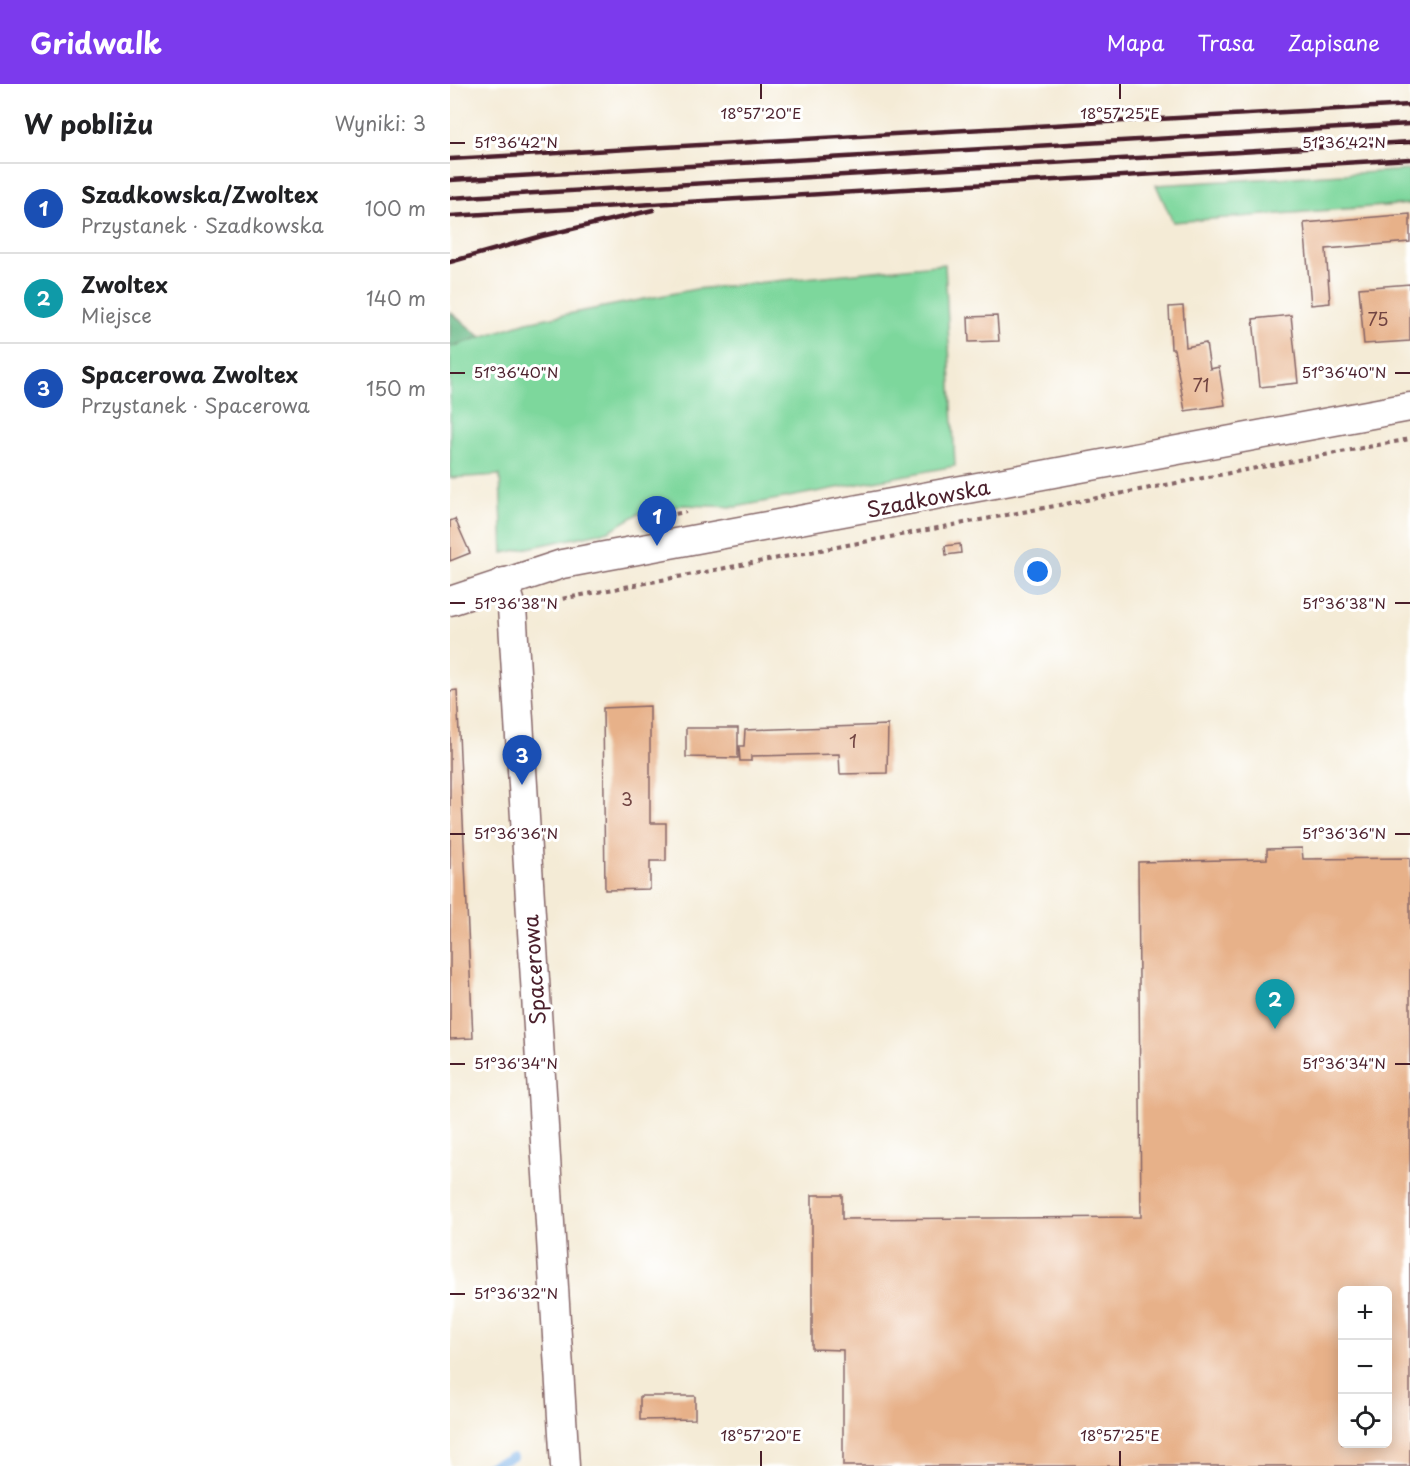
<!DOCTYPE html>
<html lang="pl">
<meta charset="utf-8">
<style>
body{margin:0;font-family:"Playpen Sans",sans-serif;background:#f2f2f2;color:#202124}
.controls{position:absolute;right:18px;bottom:18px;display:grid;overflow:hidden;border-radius:9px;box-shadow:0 3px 15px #0003}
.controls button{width:54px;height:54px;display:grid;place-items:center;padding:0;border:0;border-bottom:2px solid #e0e0e0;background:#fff;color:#202124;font:30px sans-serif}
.you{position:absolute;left:588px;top:488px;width:21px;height:21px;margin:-15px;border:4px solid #fff;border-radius:50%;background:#1a73e8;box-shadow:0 0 0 9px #1a73e833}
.badge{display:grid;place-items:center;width:39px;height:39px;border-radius:50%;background:#7c3aed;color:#fff;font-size:20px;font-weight:700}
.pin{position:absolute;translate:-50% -50px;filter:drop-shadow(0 2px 3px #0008)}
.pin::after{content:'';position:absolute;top:32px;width:21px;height:18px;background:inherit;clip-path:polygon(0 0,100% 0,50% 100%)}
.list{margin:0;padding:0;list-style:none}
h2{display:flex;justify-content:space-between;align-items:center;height:78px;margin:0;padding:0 24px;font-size:26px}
h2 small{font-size:20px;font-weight:400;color:#757577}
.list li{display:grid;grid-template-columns:39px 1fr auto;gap:18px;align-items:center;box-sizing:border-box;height:90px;padding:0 24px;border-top:2px solid #e0e0e0}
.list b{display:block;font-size:22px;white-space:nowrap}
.list p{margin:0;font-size:20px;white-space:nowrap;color:#757577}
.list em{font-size:20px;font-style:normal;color:#757577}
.icon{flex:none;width:33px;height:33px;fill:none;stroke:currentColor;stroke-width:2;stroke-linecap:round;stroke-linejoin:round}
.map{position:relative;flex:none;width:960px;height:1382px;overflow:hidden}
header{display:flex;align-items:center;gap:36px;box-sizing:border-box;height:84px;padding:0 30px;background:#7c3aed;color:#fff}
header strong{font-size:28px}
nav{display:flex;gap:33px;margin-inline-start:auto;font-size:21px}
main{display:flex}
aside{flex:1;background:#fff}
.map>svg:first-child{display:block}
</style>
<header>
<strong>Gridwalk</strong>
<nav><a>Mapa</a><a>Trasa</a><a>Zapisane</a></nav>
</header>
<main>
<aside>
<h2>W pobliżu<small>Wyniki: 3</small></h2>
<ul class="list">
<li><span class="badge" style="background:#1a4fb4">1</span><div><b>Szadkowska/Zwoltex</b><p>Przystanek · Szadkowska</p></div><em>100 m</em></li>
<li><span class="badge" style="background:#0f9aa8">2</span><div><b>Zwoltex</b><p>Miejsce</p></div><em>140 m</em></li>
<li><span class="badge" style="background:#1a4fb4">3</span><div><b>Spacerowa Zwoltex</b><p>Przystanek · Spacerowa</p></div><em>150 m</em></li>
</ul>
</aside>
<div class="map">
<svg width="960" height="1382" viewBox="0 0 960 1382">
<rect width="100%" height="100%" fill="#fff"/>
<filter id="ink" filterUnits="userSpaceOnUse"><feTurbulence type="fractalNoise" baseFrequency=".0167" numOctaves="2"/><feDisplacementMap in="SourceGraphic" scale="12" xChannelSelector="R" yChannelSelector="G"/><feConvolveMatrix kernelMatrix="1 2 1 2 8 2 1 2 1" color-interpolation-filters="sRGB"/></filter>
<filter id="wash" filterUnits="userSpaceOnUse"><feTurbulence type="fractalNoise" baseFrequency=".008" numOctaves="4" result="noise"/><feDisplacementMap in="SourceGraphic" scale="24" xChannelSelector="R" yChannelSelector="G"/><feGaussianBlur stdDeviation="1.35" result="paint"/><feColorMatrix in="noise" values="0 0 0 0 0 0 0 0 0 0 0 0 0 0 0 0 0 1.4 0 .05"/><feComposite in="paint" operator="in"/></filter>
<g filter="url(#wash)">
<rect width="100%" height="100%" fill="#f4ebd6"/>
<!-- green -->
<g fill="#7dd79c" stroke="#647b64" stroke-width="1.5">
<path d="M960,86v34l-237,18 -17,-37z"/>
<path d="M495,180l10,202 -219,41 -53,-2 -45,9 -29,17 -106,22 -3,-78 -50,3v-131l77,-25 169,-33z"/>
</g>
<!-- forest -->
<path fill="#66b884" stroke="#586c58" stroke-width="1.5" d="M0,228l31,25 -31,10z"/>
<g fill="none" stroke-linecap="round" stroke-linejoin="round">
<!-- stream -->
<path stroke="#77afe6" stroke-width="8" d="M37,1382l26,-9"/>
</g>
<g id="blocks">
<!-- building -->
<g fill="#e7b189" fill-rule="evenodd">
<path d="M960,130v28l-84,7 4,54 -19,2 -7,-82z"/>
<path d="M960,200v57l-46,3 -5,-56z"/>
<path d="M733,222l3,41 20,-4 4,26 9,-2 6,38 -40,6 -11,-62h-3l-2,-42z"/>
<path d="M841,231l7,68 -38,4 -7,-68z"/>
<path d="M547,232l2,25 -30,1 -1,-25z"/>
<path d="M5,435l15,34 -20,8v-40z"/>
<path d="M510,460l1,9 -15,2 -1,-9z"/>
<path d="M7,606l16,348 -23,1v-348z"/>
<path d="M200,622v117h16v38h-16v28l-45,1 -2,-182z"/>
<path d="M438,641l-1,48 -47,1 -1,-20 -88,2v5h-11l-1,-15h5l1,-16z"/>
<path d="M236,644h52v30l-52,-1z"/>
<path d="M852,764l1,11 107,-1v608h-567v-116l-31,-1v-154h30v24l299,-2 -3,-355 129,-3v-10zM892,1206h46v154h-46z"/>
<path d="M190,1312h55v23l-55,1z"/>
</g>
</g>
</g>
<g filter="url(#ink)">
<use href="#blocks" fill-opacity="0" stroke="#866667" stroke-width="1.5"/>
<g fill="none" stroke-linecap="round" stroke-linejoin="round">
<!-- minor casing -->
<g stroke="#866667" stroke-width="31">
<g id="minor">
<path d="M54,498l8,25 53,859"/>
<path d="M0,517l112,-37 848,-157"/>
</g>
</g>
<!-- path -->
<g stroke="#866667" stroke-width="4" stroke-dasharray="4.5 4.5" stroke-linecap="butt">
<path d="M199,434l37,-6"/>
<path d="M95,518l865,-163"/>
</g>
<!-- minor -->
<use href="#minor" stroke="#fff" stroke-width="28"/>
<!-- rail -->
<g stroke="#4a1f2b" stroke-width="4.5">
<path d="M0,75l960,-54"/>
<path d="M0,96l960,-56"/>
<path d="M0,114l960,-56"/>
<path d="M0,132l960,-57"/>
<path d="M0,178l92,-26 111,-26"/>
</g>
</g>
</g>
<!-- ticks -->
<path fill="none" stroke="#4a1f2b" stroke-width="2" d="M311,0v15M670,0v15M0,59h15M945,59h15M0,289h15M945,289h15M0,519h15M945,519h15M0,750h15M945,750h15M0,980h15M945,980h15M0,1210h15M311,1367v15M670,1367v15"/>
<g text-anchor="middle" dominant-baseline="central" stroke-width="6" stroke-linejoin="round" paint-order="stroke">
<!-- number labels -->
<g font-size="18" fill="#714442">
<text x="928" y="234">75</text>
<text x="751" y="300">71</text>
<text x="403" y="656">1</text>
<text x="177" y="714">3</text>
</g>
<!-- street labels -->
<g font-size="21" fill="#4a1f2b" stroke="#fff">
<text transform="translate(478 413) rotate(-11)">Szadkowska</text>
<text transform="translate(83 886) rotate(-94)">Spacerowa</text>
</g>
</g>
<g font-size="15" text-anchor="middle" fill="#4a1f2b" stroke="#fff" stroke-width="6" stroke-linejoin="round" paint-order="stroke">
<text x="311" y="35">18°57'20"E</text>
<text x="670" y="35">18°57'25"E</text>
<text x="66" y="64">51°36'42"N</text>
<text x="894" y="64">51°36'42"N</text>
<text x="66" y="294">51°36'40"N</text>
<text x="894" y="294">51°36'40"N</text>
<text x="66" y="525">51°36'38"N</text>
<text x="894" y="525">51°36'38"N</text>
<text x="66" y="755">51°36'36"N</text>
<text x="894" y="755">51°36'36"N</text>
<text x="66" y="985">51°36'34"N</text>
<text x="894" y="985">51°36'34"N</text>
<text x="66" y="1215">51°36'32"N</text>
<text x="311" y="1357">18°57'20"E</text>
<text x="670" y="1357">18°57'25"E</text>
</g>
</svg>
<div class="controls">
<button>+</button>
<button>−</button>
<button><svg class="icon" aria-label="locate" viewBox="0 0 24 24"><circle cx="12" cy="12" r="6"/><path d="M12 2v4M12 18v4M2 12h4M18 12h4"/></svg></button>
</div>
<div class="you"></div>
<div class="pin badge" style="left:207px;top:462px;background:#1a4fb4">1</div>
<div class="pin badge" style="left:825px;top:945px;background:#0f9aa8">2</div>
<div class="pin badge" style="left:72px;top:701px;background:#1a4fb4">3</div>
</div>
</main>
